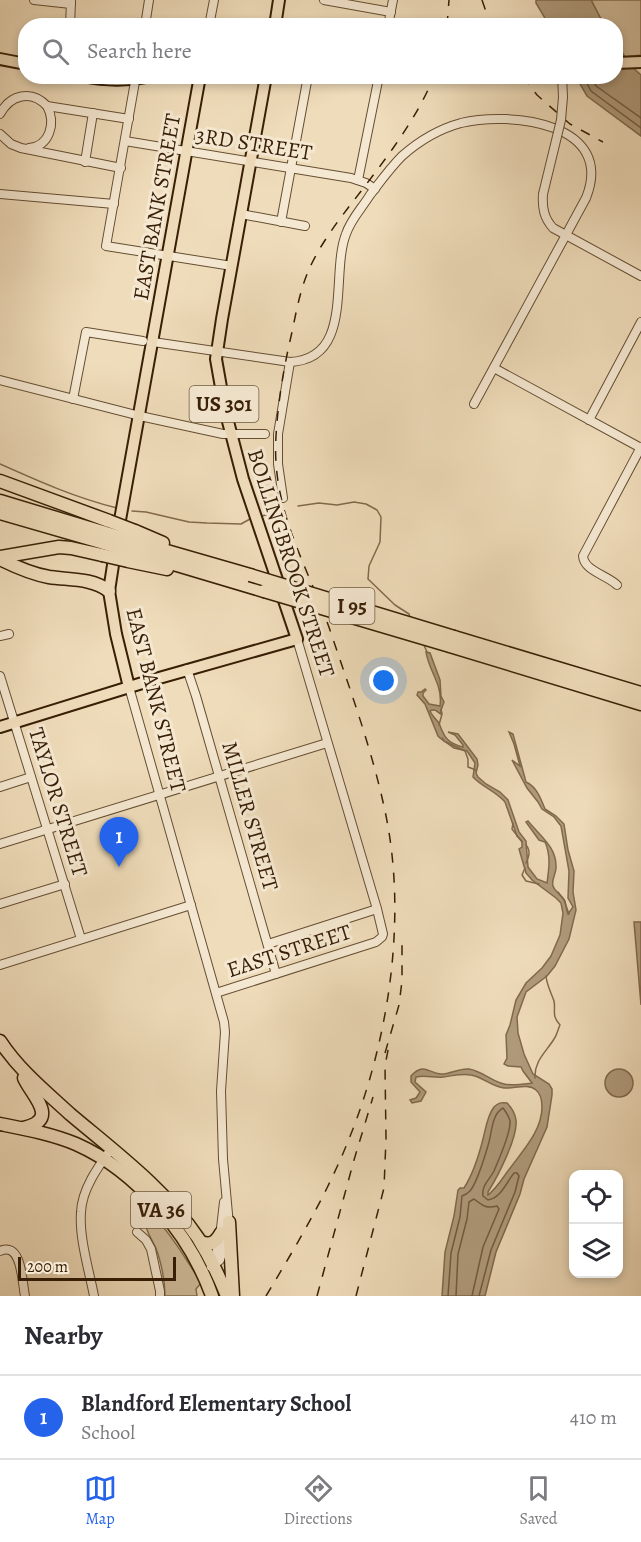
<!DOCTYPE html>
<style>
body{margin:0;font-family:Alegreya,serif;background:#f7f7f7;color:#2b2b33}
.controls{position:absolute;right:18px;bottom:18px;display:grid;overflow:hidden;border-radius:12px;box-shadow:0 3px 9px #0003}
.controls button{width:54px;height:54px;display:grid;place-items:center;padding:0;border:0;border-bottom:2px solid #e1e1e2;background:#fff;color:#2b2b33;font:30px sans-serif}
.scale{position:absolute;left:18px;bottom:15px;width:158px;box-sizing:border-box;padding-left:6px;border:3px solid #371e05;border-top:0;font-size:16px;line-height:21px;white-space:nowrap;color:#371e05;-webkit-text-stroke:4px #f5e8d2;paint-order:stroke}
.you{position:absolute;left:384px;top:681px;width:21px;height:21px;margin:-15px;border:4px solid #fff;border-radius:50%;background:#1a73e8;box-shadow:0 0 0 9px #1a73e833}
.badge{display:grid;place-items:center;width:39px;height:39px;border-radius:50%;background:#2563eb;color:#fff;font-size:20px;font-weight:700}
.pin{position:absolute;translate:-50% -50px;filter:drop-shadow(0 2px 3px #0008)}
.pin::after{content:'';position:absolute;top:32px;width:21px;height:18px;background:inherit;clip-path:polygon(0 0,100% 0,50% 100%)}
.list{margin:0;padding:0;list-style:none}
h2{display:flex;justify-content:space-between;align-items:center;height:78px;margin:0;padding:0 24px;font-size:26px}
h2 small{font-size:20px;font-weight:400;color:#7c7c81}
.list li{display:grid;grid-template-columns:39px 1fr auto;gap:18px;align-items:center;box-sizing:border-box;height:84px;padding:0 24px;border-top:2px solid #e1e1e2}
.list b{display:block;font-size:22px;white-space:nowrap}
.list p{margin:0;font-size:20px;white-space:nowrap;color:#7c7c81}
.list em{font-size:20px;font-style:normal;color:#7c7c81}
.icon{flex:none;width:33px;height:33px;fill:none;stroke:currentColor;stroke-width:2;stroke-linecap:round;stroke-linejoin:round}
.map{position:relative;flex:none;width:641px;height:1296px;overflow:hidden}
.search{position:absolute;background:#fff;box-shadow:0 3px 9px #0003;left:18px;right:18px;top:18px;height:66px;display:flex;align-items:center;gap:15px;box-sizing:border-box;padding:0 21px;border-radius:24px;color:#7c7c81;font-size:22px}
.sheet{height:162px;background:#fff}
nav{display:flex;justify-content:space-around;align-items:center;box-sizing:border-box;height:84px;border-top:2px solid #e1e1e2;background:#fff;font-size:16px;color:#7c7c81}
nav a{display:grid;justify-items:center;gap:3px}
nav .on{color:#2563eb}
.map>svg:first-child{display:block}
</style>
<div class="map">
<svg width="641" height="1296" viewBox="0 0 641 1296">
<rect width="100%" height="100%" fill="#efdcba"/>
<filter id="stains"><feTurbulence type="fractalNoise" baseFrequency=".00333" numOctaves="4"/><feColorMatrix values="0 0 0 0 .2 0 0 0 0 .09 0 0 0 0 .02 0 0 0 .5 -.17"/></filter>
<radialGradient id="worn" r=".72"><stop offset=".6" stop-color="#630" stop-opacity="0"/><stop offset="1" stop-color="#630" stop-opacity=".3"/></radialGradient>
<!-- green -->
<g fill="#d0bc9b" stroke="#846d50" stroke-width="1.5">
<path d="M591,0h50v55l-16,2 -9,-13v-18l-12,-1z"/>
<path d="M149,1210c21,23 36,47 52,73l-5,6 1,7h-32c0,-14 -3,-29 -7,-42 -6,-20 -17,-21 -9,-44z"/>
</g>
<!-- water -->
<g fill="#b09b7c" stroke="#80694c" stroke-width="1.5">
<path d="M536,0h55l13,25h-55l-13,-22z"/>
<path d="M616,44l15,22 10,9v61l-54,-40 -11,-19 40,-1z"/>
<path d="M426,652l4,1 10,27 1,16 3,6 -3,8v4c-4,-2 -6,-6 -11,-3 2,5 6,8 9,12 5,14 8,20 24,24v-2l-8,-10 -7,-3 10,2 19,25 1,6 -2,8 2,4 8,7 14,8 8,8 11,32 7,9 2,26 9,12 10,4c2,-14 4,-28 -2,-41l-6,-2 -13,-18 2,-1c12,15 29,26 28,47 0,6 -5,12 -3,18 2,6 9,9 12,15 1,4 1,9 3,13l5,-7 -5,-9 1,-27 -8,-45 -7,-9 -12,-8 -4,-7 -11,-14 -15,-28 8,6 -6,-22 -5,-12 4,2 13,48c11,5 15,17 19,27l11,7 8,8 4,26 6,21 -1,21 3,18 -7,29 -14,27 -8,10 -21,16 -9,25 1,16 6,21 9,20 16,10 3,5v6l-5,32 -23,52 -4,15 -24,58 -11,44h-43l3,-44 9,-36 4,-26 2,-2h4c9,-14 15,-33 19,-49 3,-11 4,-23 11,-32 4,-4 7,-5 13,-4 4,4 8,10 9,17 2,17 -18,56 -28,72v3c10,-8 15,-18 23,-28 13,-18 31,-37 31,-60 0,-6 -1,-13 -6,-17 -8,-7 -22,-1 -32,-2 -12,-1 -21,-11 -33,-13 -9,-2 -19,1 -28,2 -9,1 -17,-2 -27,0l-1,5 11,10 -5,9 -9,2 -2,-3 6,-2 4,-6 -9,-10v-6c13,-14 17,-3 30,-2 10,0 18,-6 28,-5 13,2 22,12 35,15 8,2 20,0 28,-1l-9,-12 -2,-4 -13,-1 -4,-2 3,-6 -1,-23 4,-10 6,-25 10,-17 16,-15 9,-12 9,-21 3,-22 -2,-10 -5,-5 -24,-18 -6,-7 -7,-24 3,-2v-6l-5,-5 -12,-34c-9,-11 -23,-15 -32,-25l2,-14 -8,-12 -13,-3 -14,-10 -2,-2 -13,-32 -8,-9 1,-3h3l4,-3 1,1 -3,3v3l6,8 11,2c3,-22 -11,-34 -14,-54z"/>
<path d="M634,922h7v83z"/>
<circle cx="619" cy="1083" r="14"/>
</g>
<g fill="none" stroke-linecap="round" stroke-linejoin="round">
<!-- shore -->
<g stroke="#745c40" stroke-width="1.5">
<path d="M583,76l8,15 50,37"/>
<path d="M591,76l5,10 45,32"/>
<path d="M448,1296l3,-43 9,-36 2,-21c3,-1 6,-3 8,-5 7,-8 16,-38 19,-49 3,-11 3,-28 14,-34 3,4 6,8 7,13 1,12 -11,38 -16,50 -4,8 -13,15 -11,25l5,4c13,-2 18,-17 26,-27h3l2,3 -4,16 -24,58 -12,46"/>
<path d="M456,1296l2,-42 9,-35 2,-17 5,-3c8,6 12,10 23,7l2,3 -16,38 -11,49"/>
</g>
<!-- stream -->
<g stroke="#80694c" stroke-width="1.5">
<path d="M0,464c38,17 76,34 117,44"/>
<path d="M298,506l21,-3 18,2 17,-3 12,2 11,6 4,7 -1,25 -11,24 -1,13 27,26 14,9 1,3"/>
<path d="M132,511l14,1 43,10 18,1 34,1 9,-5"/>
<path d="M262,516l17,-5"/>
<path d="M423,643l4,9"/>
<path d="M439,725l3,-11 -1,-5"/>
<path d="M442,738l2,3 21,10 3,8v8l8,3"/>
<path d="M513,823l-1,6 10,13"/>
<path d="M526,845c5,6 3,12 0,18"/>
<path d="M525,868l-3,7 4,6 13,3"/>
<path d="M558,892l6,8 5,14"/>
<path d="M535,1078c-1,-17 11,-26 19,-39 3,-4 4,-10 6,-14 -9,-10 -4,-14 -6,-24 -3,-9 -7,-15 -8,-25"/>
</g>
<!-- minor casing -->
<g stroke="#654e32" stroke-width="10">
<g id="minor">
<path d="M34,0l37,4"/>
<path d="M324,0l67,12"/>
<path d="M70,26l1,-25"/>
<path d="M145,26l4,-26"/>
<path d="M209,26l5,-26"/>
<path d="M388,26l5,-26"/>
<path d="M136,76l-30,170 126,20"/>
<path d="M0,114c10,-19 31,-25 47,-8l82,13"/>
<path d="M0,134l11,10 10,4 100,20"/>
<path d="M125,141l226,37 15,5 9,6"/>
<path d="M29,148c21,-2 27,-25 18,-42"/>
<path d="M85,162l8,-49"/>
<path d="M358,180l21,-104"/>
<path d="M0,194l114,10"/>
<path d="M543,194c-1,14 1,24 10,34l88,48"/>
<path d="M241,214l64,12"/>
<path d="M281,222l27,-146"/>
<path d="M153,342l137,20c65,-3 40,-88 56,-128 5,-15 16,-26 24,-39 10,-13 20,-27 32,-39 17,-15 37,-27 59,-33 50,-12 155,0 125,75l-112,206"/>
<path d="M494,368l147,80"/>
<path d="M0,380l140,36 83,18h42"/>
<path d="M73,399l13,-67 57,9"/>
<path d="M589,420l52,-98"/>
<path d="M283,498l-5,-34v-30l12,-72"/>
<path d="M617,585c-10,-10 -33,-14 -34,-29l58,-109"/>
<path d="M0,636l9,-2"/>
<path d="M187,669l9,27 80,278"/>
<path d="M0,676l81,263"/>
<path d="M129,687l95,335 1,10 -4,59 2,68 6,66"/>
<path d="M0,787l31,-10"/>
<path d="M0,844l327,-101"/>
<path d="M0,904l65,-20"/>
<path d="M268,944l109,-35"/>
<path d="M0,965l191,-60"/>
<path d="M216,993l160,-51 6,-5 1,-3 -6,-25 -80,-270"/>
<path d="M137,1232l9,8 5,9 9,42v5"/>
<path d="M0,1251c22,-10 22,31 25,45"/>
<path d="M214,1264l7,-36 3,-26"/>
<path d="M211,1267l9,-7 6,-21"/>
<path d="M94,1296c-5,-26 -15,-58 -13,-84 1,-23 17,-45 30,-63"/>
</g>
</g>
<!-- major casing -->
<g stroke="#371e05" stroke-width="14">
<g id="major">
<path d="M275,26l4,-26"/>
<path d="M0,59l26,5"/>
<path d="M616,63l25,-1"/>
<path d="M83,76c23,5 45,5 68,0"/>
<path d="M118,531l82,-455"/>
<path d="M115,552l-6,39 7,43 13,53"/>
<path d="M0,727l152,-47 145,-41 -54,-160 -18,-69 -9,-51 6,-40 44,-243"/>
</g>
</g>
<!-- highway casing -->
<g stroke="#371e05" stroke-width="15">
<g id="highway">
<path d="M0,481l109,40"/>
<path d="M0,501l106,32"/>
<path d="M0,513l104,30"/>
<path d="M135,531l28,12"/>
<path d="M132,541l118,34"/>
<path d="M130,551l134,40"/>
<path d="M0,557l59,-10 12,1 31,7"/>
<path d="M0,559c16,8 32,15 49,18 21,3 43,1 60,14"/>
<path d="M128,561l39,8"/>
<path d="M454,637l187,56"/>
<path d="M450,646l191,58"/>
<path d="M0,1041c19,29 45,50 70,73 45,38 95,75 128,124 12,19 21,38 29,58"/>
<path d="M0,1124c25,5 52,10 76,20 61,27 114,90 136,152"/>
<path d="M23,1128c38,-8 9,-32 1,-50"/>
<path d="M229,1222l4,74"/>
<path d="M201,1242c10,4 15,0 20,-9"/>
</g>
</g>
<!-- minor -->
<use href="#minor" stroke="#f5e8d2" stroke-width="8"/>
<!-- major -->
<use href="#major" stroke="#efdcba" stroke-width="10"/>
<!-- highway -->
<use href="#highway" stroke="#efdcba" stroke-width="12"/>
<!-- rail -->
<g stroke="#371e05" stroke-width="1.5" stroke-dasharray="10 10" stroke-linecap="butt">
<path d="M482,0l9,26"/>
<path d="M447,26l2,-26"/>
<path d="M523,76l14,19 33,29 33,18"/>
<path d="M385,1053l14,-48 3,-24v-42"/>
<path d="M266,1296c27,-45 54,-90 75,-138 46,-104 68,-235 44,-347 -12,-57 -32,-113 -51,-169 -23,-72 -63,-128 -58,-206 2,-35 8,-70 16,-104 5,-24 9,-47 20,-69 10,-20 23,-38 36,-55 30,-39 68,-86 86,-132"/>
<path d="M317,1296l37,-136 19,-63"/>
<path d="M356,1296l28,-108 2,-49 -1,-73 4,-21"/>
</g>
<!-- minor-bridge casing -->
<g stroke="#654e32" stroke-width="10" stroke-linecap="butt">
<path id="minor-bridge" d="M543,194l18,-74 2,-23 -1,-21"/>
</g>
<!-- highway-bridge casing -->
<g stroke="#371e05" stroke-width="15" stroke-linecap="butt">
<g id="highway-bridge">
<path d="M109,521l26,10"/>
<path d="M106,533l26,8"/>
<path d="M104,543l26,8"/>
<path d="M102,555l26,6"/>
<path d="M250,575l204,62"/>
<path d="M264,591l186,55"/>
</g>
</g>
<!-- minor-bridge -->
<use href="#minor-bridge" stroke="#f5e8d2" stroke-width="8"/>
<!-- highway-bridge -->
<use href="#highway-bridge" stroke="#efdcba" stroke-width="12"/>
</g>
<g text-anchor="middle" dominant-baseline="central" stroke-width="6" stroke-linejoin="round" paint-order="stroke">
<!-- shield labels -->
<g fill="#f5e8d2" stroke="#705b42" stroke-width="1.5">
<rect x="189.5" y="386" width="69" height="36" rx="4.5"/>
<rect x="329.5" y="588" width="45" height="36" rx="4.5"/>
<rect x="131" y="1192" width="60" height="36" rx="4.5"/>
</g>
<g font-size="21" font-weight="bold" fill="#371e05">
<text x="224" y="404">US 301</text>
<text x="352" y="606">I 95</text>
<text x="161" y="1210">VA 36</text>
</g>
<!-- street labels -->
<g font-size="22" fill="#371e05" stroke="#f5e8d2">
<text transform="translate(254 144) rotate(9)">3RD STREET</text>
<text transform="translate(157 207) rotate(-80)">EAST BANK STREET</text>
<text transform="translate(291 563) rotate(72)">BOLLINGBROOK STREET</text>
<text transform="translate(156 700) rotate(76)">EAST BANK STREET</text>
<text transform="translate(58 802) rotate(73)">TAYLOR STREET</text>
<text transform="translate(250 816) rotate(74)">MILLER STREET</text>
<text transform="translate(289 951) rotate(-18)">EAST STREET</text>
</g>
</g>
<rect width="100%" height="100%" filter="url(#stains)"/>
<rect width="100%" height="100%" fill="url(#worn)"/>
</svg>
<div class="controls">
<button><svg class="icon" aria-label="locate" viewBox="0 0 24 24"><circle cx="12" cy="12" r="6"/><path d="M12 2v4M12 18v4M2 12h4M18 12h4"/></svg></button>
<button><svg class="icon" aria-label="layers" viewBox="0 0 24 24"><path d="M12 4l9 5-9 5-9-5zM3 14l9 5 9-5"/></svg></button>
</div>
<div class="scale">200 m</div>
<div class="you"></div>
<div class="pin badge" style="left:119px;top:867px">1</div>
<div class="search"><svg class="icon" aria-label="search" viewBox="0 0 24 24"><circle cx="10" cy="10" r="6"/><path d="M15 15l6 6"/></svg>Search here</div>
</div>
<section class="sheet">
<h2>Nearby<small></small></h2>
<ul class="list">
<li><span class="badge">1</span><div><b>Blandford Elementary School</b><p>School</p></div><em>410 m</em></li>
</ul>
</section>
<nav>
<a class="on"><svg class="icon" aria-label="map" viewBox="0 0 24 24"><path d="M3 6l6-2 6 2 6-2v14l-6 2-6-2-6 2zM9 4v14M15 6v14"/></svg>Map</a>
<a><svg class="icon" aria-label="directions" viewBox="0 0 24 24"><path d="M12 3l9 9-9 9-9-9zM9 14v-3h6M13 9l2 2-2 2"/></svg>Directions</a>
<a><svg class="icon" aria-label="saved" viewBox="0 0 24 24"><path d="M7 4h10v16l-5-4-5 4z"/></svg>Saved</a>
</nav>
